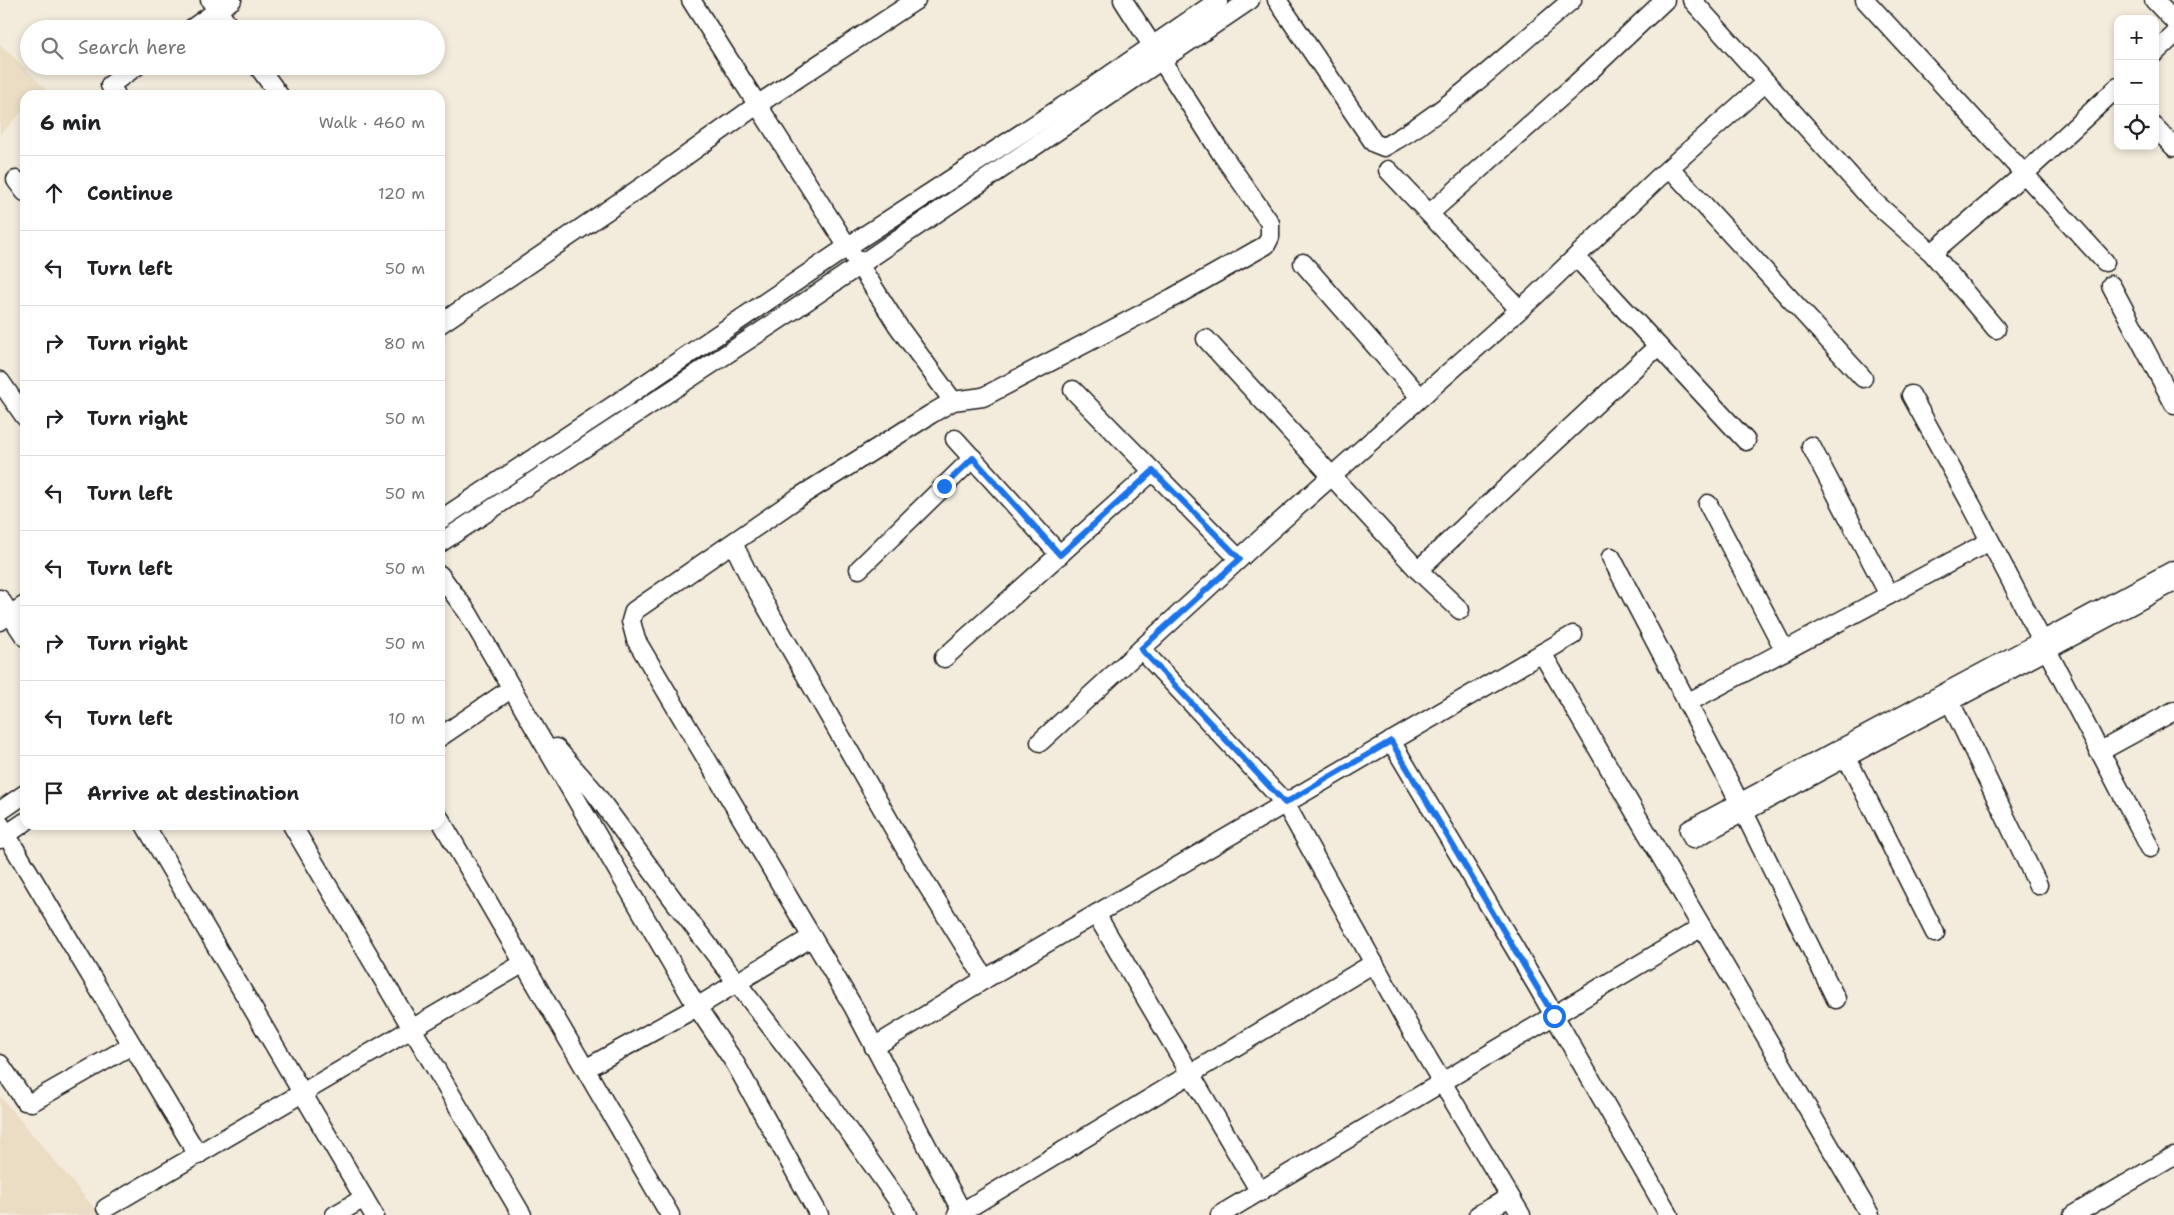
<!DOCTYPE html>
<meta charset="utf-8">
<style>
body{margin:0;font-family:"Shantell Sans",sans-serif;background:#f2f2f2;color:#202124}
.controls{position:absolute;right:15px;top:15px;display:grid;overflow:hidden;border-radius:10px;box-shadow:0 2px 8px #0003}
.controls button{width:45px;height:45px;display:grid;place-items:center;padding:0;border:0;border-bottom:1px solid #e0e0e0;background:#fff;color:#202124;font:25px sans-serif}
.stop{position:absolute;width:15px;height:15px;margin:-11px;border:4px solid #1a73e8;border-radius:50%;background:#fff}
.stop.end{background:#1a73e8;border-color:#fff;box-shadow:0 1px 5px #0008}
.list{margin:0;padding:0;list-style:none}
h2{display:flex;justify-content:space-between;align-items:center;height:65px;margin:0;padding:0 20px;font-size:21px}
h2 small{font-size:16px;font-weight:400;color:#757577}
.list li{display:grid;grid-template-columns:32px 1fr auto;gap:15px;align-items:center;box-sizing:border-box;height:75px;padding:0 20px;border-top:1px solid #e0e0e0}
.list b{display:block;font-size:19px;white-space:nowrap}
.list em{font-size:16px;font-style:normal;color:#757577}
.icon{flex:none;width:28px;height:28px;fill:none;stroke:currentColor;stroke-width:2;stroke-linecap:round;stroke-linejoin:round}
.map{position:relative;flex:none;width:2174px;height:1215px;overflow:hidden}
.search{position:absolute;background:#fff;box-shadow:0 2px 8px #0003;left:20px;top:20px;width:425px;height:55px;display:flex;align-items:center;gap:12px;box-sizing:border-box;padding:0 18px;border-radius:28px;color:#757577;font-size:19px}
.panel{position:absolute;background:#fff;box-shadow:0 2px 8px #0003;left:20px;top:90px;width:425px;height:740px;border-radius:15px}
.map>svg:first-child{display:block}
</style>
<div class="map">
<svg width="2174" height="1215" viewBox="0 0 2174 1215">
<rect width="100%" height="100%" fill="#f3ebdc"/>
<filter id="ink" filterUnits="userSpaceOnUse"><feTurbulence type="fractalNoise" baseFrequency=".02" numOctaves="2"/><feDisplacementMap in="SourceGraphic" scale="10" xChannelSelector="R" yChannelSelector="G"/><feConvolveMatrix kernelMatrix="1 2 1 2 8 2 1 2 1" color-interpolation-filters="sRGB"/></filter>
<g filter="url(#ink)">
<!-- built -->
<g fill="#eaddc4">
<path d="M0,44l46,45 -6,6h-15v14l-25,25z"/>
<path d="M0,1096l100,119h-100z"/>
</g>
<g fill="none" stroke-linecap="round" stroke-linejoin="round">
<!-- minor casing -->
<g stroke="#1c1c1c" stroke-width="21">
<g id="minor">
<path d="M210,0l21,29"/>
<path d="M691,0l207,326 55,75"/>
<path d="M1277,0l97,143 10,4c70,-39 127,-97 188,-147"/>
<path d="M1692,0l179,199 61,54 64,76"/>
<path d="M1865,0l240,262"/>
<path d="M2154,0l20,21"/>
<path d="M191,29l41,-29"/>
<path d="M2155,53l19,-18"/>
<path d="M258,66l21,29"/>
<path d="M116,95l-6,-10 27,-19"/>
<path d="M2155,127l19,20"/>
<path d="M1670,168l193,210"/>
<path d="M1388,170l131,139"/>
<path d="M16,180l9,12"/>
<path d="M1430,213l147,-130 88,-83"/>
<path d="M1932,253l91,-78 95,-88"/>
<path d="M1576,257l170,184"/>
<path d="M1303,263l117,134"/>
<path d="M2111,285l63,119"/>
<path d="M440,324l212,-144 105,-75 159,-105"/>
<path d="M1206,339l212,231 42,40"/>
<path d="M0,381l25,36"/>
<path d="M1073,390l166,169"/>
<path d="M1911,395l61,111 178,342"/>
<path d="M955,439l105,116"/>
<path d="M1811,446l78,149"/>
<path d="M1708,504l77,147"/>
<path d="M440,520l177,-117 230,-156 247,-161 125,-86"/>
<path d="M440,543l355,-234 455,-309"/>
<path d="M733,543l18,37 166,289 68,110"/>
<path d="M1611,557l118,225 107,217"/>
<path d="M859,569l114,-111"/>
<path d="M1418,570l240,-224"/>
<path d="M2174,570l-485,260 4,9 481,-257"/>
<path d="M440,575l28,38 229,394 38,56 84,152"/>
<path d="M0,599l25,38"/>
<path d="M0,621l25,-16"/>
<path d="M1141,649l144,154 126,227 110,185"/>
<path d="M1542,653l328,562"/>
<path d="M944,658l209,-187"/>
<path d="M1946,693l92,192"/>
<path d="M1687,703l303,-162"/>
<path d="M440,737l72,-49"/>
<path d="M1391,741l145,243 133,231"/>
<path d="M1040,742l223,-205 272,-241 123,-118 108,-96"/>
<path d="M556,748l36,41 83,113 149,194 84,119"/>
<path d="M1842,748l93,185"/>
<path d="M2099,752l75,-41"/>
<path d="M0,811l25,-17"/>
<path d="M440,819l230,396"/>
<path d="M0,824l198,331"/>
<path d="M145,825l229,390"/>
<path d="M292,825l230,390"/>
<path d="M0,839l25,-17"/>
<path d="M1096,914l164,278"/>
<path d="M874,1047l111,-68 588,-344"/>
<path d="M0,1064l25,37 7,1 100,-57"/>
<path d="M585,1069l112,-62 115,-70"/>
<path d="M106,1208l418,-245"/>
<path d="M962,1212l-108,-204 -218,-368 -5,-19 3,-10 165,-114 132,-83 22,-13 30,-4 189,-99 94,-53 4,-8v-14l-49,-70 -98,-153"/>
<path d="M335,1215l29,-17"/>
<path d="M957,1215l417,-252"/>
<path d="M1220,1215l482,-288"/>
<path d="M1478,1215l32,-18"/>
<path d="M2073,1215l101,-59"/>
</g>
</g>
<!-- minor -->
<use href="#minor" stroke="#fff" stroke-width="18"/>
</g>
</g>
<g fill="none" stroke-linecap="round" stroke-linejoin="round" filter="url(#ink)">
<!-- route -->
<path stroke="#1a73e8" stroke-width="6" d="M944,486l29,-28 87,97 93,-84 87,88 -99,90 144,154 106,-62 163,275"/>
</g>
</svg>
<div class="controls">
<button>+</button>
<button>−</button>
<button><svg class="icon" aria-label="locate" viewBox="0 0 24 24"><circle cx="12" cy="12" r="6"/><path d="M12 2v4M12 18v4M2 12h4M18 12h4"/></svg></button>
</div>
<div class="stop" style="left:1554px;top:1016px"></div>
<div class="stop end" style="left:944px;top:486px"></div>
<div class="search"><svg class="icon" aria-label="search" viewBox="0 0 24 24"><circle cx="10" cy="10" r="6"/><path d="M15 15l6 6"/></svg>Search here</div>
<section class="panel">
<h2>6 min<small>Walk · 460 m</small></h2>
<ul class="list">
<li><svg class="icon" aria-label="ahead" viewBox="0 0 24 24"><path d="M12 20V5M6 11l6-6 6 6"/></svg><div><b>Continue</b></div><em>120 m</em></li>
<li><svg class="icon" aria-label="left" viewBox="0 0 24 24"><path d="M17 20v-9H6M10 6l-5 5 5 5"/></svg><div><b>Turn left</b></div><em>50 m</em></li>
<li><svg class="icon" aria-label="right" viewBox="0 0 24 24"><path d="M7 20v-9h11M14 6l5 5-5 5"/></svg><div><b>Turn right</b></div><em>80 m</em></li>
<li><svg class="icon" aria-label="right" viewBox="0 0 24 24"><path d="M7 20v-9h11M14 6l5 5-5 5"/></svg><div><b>Turn right</b></div><em>50 m</em></li>
<li><svg class="icon" aria-label="left" viewBox="0 0 24 24"><path d="M17 20v-9H6M10 6l-5 5 5 5"/></svg><div><b>Turn left</b></div><em>50 m</em></li>
<li><svg class="icon" aria-label="left" viewBox="0 0 24 24"><path d="M17 20v-9H6M10 6l-5 5 5 5"/></svg><div><b>Turn left</b></div><em>50 m</em></li>
<li><svg class="icon" aria-label="right" viewBox="0 0 24 24"><path d="M7 20v-9h11M14 6l5 5-5 5"/></svg><div><b>Turn right</b></div><em>50 m</em></li>
<li><svg class="icon" aria-label="left" viewBox="0 0 24 24"><path d="M17 20v-9H6M10 6l-5 5 5 5"/></svg><div><b>Turn left</b></div><em>10 m</em></li>
<li><svg class="icon" aria-label="arrive" viewBox="0 0 24 24"><path d="M6 21V4h12l-3 4 3 4H6"/></svg><div><b>Arrive at destination</b></div></li>
</ul>
</section>
</div>
